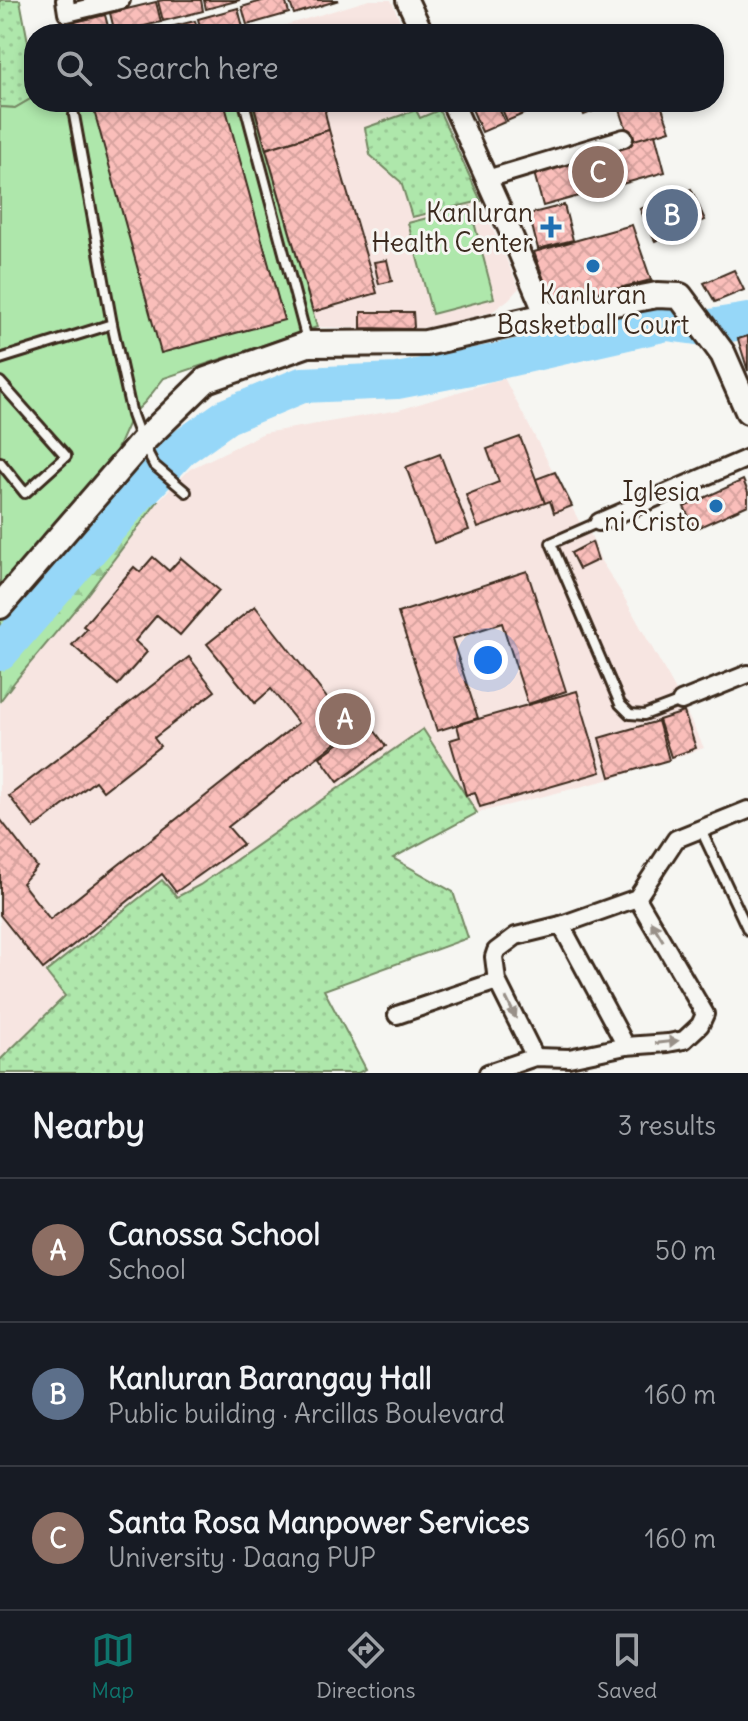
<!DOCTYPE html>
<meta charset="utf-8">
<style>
body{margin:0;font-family:Delius,sans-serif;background:#20242c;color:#f1f3f6}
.you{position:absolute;left:488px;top:660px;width:28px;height:28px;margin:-20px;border:6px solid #fff;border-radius:50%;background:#1a73e8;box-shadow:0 0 0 12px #1a73e833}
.badge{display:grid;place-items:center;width:52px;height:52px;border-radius:50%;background:#0f766e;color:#fff;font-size:26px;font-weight:700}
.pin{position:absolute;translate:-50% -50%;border:4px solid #fff;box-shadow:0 2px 8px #0006}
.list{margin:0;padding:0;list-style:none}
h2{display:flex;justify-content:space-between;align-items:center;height:104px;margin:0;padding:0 32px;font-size:34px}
h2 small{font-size:26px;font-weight:400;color:#9ea1a6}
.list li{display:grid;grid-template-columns:52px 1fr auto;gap:24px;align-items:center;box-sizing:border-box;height:144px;padding:0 32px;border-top:2px solid #363941}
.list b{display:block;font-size:30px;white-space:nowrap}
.list p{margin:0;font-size:26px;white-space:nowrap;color:#9ea1a6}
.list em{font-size:26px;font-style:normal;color:#9ea1a6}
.icon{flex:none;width:44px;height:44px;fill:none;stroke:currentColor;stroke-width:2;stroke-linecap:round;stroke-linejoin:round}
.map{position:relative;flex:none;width:748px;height:1073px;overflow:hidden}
.search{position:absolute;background:#171b24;box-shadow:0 4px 12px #0003;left:24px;right:24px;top:24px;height:88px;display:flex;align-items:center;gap:20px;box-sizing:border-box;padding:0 28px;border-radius:32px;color:#9ea1a6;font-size:30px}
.sheet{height:536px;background:#171b24}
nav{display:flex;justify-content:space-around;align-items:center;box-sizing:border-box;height:112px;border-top:2px solid #363941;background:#171b24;font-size:22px;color:#9ea1a6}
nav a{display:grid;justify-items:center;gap:4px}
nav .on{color:#0f766e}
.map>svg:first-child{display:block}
</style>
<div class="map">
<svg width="748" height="1073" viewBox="0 0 748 1073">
<defs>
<pattern id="grass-dots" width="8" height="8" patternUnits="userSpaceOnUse" patternTransform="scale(2)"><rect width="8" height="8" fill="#aee7ab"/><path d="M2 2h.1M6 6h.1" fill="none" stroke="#97c693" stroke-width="1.8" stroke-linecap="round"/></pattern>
<pattern id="forest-firs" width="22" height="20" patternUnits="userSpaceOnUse" patternTransform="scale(2)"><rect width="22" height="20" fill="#aee7ab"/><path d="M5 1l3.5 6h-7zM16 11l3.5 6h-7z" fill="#97c693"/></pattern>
<pattern id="building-cross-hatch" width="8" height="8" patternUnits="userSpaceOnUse" patternTransform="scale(2)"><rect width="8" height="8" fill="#fabeba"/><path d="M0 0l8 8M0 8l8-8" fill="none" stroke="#d7a39f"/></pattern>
</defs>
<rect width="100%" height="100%" fill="#f6f6f2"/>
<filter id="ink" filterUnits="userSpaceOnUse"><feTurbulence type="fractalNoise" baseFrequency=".0125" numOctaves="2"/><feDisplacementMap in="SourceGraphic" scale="16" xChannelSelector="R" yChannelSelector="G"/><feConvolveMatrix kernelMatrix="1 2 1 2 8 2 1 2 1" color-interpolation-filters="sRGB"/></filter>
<g filter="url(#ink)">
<!-- built -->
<g fill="#f7e5e1">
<path d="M369,0h22l15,34h-150z"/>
<path d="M252,102h184l83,186 -10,11 -17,13 -56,14 -24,3 -95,-2z"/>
<path d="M504,378l75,143 12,14 10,26 20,31 54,97 29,59 -93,31 -134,34 -54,-84 -223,156 166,184 -8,4h-358v-372l16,-21 67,-80 75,-99 32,-32 74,-36 135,-23z"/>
</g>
<!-- grass -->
<g fill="url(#grass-dots)" stroke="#748864" stroke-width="2">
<path d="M0,0h20l14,73v24l-19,11 -15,-1z"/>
<path d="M416,110l4,8 19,-8 42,91 -69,16 -11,-35 -31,-27 -5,-27z"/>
<path d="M423,729l54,84 -84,45 60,34 15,46 -144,52 42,79 -8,4h-358v-13l65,-64 -19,-24 116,-92 15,17 23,-12z"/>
</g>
<!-- forest -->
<path fill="url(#forest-firs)" stroke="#748864" stroke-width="2" d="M119,482l14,3 25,16 -75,99 -67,80 -16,21v-86z"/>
<!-- pitch -->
<g fill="#aee7ab" stroke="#748864" stroke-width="2">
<path d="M34,97v5h218l65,225 -153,51 -19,24 -13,13 -18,41 -114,132v-481l15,1z"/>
<path d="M470,207l24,91 -62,16 -24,-91z"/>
</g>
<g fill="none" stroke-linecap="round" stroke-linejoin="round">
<!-- river -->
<path stroke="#96d7f8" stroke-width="36" d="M0,653l132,-152 50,-53 45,-32 75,-31 95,-4 93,-18 177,-40 37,5 44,-7"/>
</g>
<!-- building -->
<g fill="url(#building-cross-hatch)" stroke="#3b2a1e" stroke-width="2">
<path d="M163,0h38l2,11 -40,10 -5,-20z"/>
<path d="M204,0h36l-34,9z"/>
<path d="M265,0h20l4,13 -42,12 -5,-18z"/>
<path d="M289,0h50l-45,14z"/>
<path d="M156,2l5,20 -46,11 -5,-20z"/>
<path d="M238,8l5,19 -23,7h-18l-4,-15z"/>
<path d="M105,15l5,19h-46l-2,-9z"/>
<path d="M195,21l4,13h-44l-1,-3z"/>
<path d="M393,23l4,11h-45z"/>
<path d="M110,102h114l60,218 -123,33 -68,-246z"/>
<path d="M253,102h77l-5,10 4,18 -63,19z"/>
<path d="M469,102h27l9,20 -23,10z"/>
<path d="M499,102h24l5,10 -21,9z"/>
<path d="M578,102h26l2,4 -22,9z"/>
<path d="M625,102h35l10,28 -39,12 -13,-38z"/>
<path d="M329,130l48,163 -64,19 -47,-163z"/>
<path d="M655,134l10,38 -122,34 -10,-37z"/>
<path d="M691,189l14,31 -50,21 -15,-32z"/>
<path d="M564,205l9,35 -35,9 -9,-35z"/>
<path d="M632,225l19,55 -98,25 -19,-53z"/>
<path d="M387,260l5,21 -13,3 -5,-22z"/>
<path d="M734,270l10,20 -29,12 -11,-19z"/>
<path d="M361,312h52l1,15 -2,2 -51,-1z"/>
<path d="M748,336v35l-10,-32z"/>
<path d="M520,437l25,66 -67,25 -12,-33 33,-13 -12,-33z"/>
<path d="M440,454l29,76 -35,13 -28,-76z"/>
<path d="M555,472l17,34 -18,7 -4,-12 -5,2 -9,-24z"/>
<path d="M743,480l5,12v13l-53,24 -11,-22z"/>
<path d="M592,542l6,18 -19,9 -8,-16z"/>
<path d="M153,557l16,14 12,-13 38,32 -39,45 -23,-20 -22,26 12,11 -29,33 -46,-40 15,-16 -4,-3 51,-59 6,5z"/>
<path d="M527,571l39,120 -38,13 -26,-81 -50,16 26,79 -41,13 -39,-118z"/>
<path d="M255,606l97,124 -124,97 15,17 -67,48 -14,-18 -119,95 -43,-54v-96l37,48 -15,16 28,36 248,-196 -27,-34 -16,14 -48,-59z"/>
<path d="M189,657l26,34 -61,47 6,8 -57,45 -8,-10 -61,47 -25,-32z"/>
<path d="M577,691l24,81 -121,35 -5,-15 -9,3 -16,-55 10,-3 -3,-12z"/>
<path d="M684,712l12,36 -25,9 -12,-37z"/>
<path d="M658,721l11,39 -59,17 -11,-39z"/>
<path d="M368,722l18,24 -48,36 -18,-25z"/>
</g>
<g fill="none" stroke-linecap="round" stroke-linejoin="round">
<!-- service casing -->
<g stroke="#3b2a1e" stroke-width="14">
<g id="service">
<path d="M244,102l63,238"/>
<path d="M74,115l38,209 20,91 10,27 12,23 32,27"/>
<path d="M0,359l112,-35"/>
<path d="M0,382l66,74 -41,37 -25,-31"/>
<path d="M599,522l-48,21 69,161 10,10 14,1 37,-14"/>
<path d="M701,830l47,100"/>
</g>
</g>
<!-- minor casing -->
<g stroke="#3b2a1e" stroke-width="22">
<g id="minor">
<path d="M65,0l2,13 54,-13"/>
<path d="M487,179l137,-41"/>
<path d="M599,522l149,-64"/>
<path d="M681,701l67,-27"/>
<path d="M561,925l65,121"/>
<path d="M397,1015l100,-34"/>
<path d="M535,1057l-38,-76 -3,-24 2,-6 20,-15 45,-11 76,-27 39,-59 72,-29"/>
<path d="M488,1073l47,-16 34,1 57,-12 42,-3 16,-3 16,-15 5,-11 -68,-116"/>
</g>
</g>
<!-- tertiary casing -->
<g stroke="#3b2a1e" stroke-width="26">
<g id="tertiary">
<path d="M407,0l16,34"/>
<path d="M452,102l58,129 36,85"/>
</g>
</g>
<!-- secondary casing -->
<g stroke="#3b2a1e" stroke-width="30">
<path id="secondary" d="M0,606l142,-164 64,-62 102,-36 118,-1 120,-27 111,-21 23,1 43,58 25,57"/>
</g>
<!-- service -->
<use href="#service" stroke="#f6f6f2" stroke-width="8"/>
<!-- minor -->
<use href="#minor" stroke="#f6f6f2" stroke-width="16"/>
<!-- tertiary -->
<use href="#tertiary" stroke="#f6f6f2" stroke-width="20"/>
<!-- secondary -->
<use href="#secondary" stroke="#f6f6f2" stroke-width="24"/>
</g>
<!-- one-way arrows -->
<defs><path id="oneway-solid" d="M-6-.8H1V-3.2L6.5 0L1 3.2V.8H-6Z" transform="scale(2)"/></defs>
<g fill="#989088">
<use href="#oneway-solid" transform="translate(657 931) rotate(-121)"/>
<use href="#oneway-solid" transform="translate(511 1008) rotate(64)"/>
<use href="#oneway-solid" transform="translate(667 1042) rotate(-7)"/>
</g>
</g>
<!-- markers -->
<g fill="#1f6fb2" stroke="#f6f6f2" stroke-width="3">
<path d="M547 215h8v8h8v8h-8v8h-8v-8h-8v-8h8z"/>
<circle cx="593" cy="266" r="8"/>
<circle cx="716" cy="506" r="8"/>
</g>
<g text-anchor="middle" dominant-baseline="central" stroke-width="6" stroke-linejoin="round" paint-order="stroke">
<!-- poi labels -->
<g font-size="26" fill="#3b2a1e" stroke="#f6f6f2" text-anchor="end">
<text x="533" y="212">Kanluran<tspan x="533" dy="30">Health Center</tspan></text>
<text x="593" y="294" text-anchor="middle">Kanluran<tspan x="593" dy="30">Basketball Court</tspan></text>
<text x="700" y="491">Iglesia<tspan x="700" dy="30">ni Cristo</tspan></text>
</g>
</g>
</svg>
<div class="you"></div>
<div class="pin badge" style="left:345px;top:719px;background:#8d6e63">A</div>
<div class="pin badge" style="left:672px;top:215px;background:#5c6f8a">B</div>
<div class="pin badge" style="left:598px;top:172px;background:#8d6e63">C</div>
<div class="search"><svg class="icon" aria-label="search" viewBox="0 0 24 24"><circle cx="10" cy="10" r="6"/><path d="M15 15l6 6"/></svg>Search here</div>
</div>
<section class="sheet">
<h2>Nearby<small>3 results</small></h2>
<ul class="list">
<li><span class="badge" style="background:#8d6e63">A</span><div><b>Canossa School</b><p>School</p></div><em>50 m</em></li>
<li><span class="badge" style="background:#5c6f8a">B</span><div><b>Kanluran Barangay Hall</b><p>Public building · Arcillas Boulevard</p></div><em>160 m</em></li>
<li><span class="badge" style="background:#8d6e63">C</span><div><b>Santa Rosa Manpower Services</b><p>University · Daang PUP</p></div><em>160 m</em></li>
</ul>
</section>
<nav>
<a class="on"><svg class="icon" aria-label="map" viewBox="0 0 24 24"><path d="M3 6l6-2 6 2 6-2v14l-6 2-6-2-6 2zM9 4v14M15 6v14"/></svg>Map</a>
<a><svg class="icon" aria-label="directions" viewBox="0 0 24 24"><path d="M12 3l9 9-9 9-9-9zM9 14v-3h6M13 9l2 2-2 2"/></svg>Directions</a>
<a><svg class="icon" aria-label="saved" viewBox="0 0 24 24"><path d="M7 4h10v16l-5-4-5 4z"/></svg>Saved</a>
</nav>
